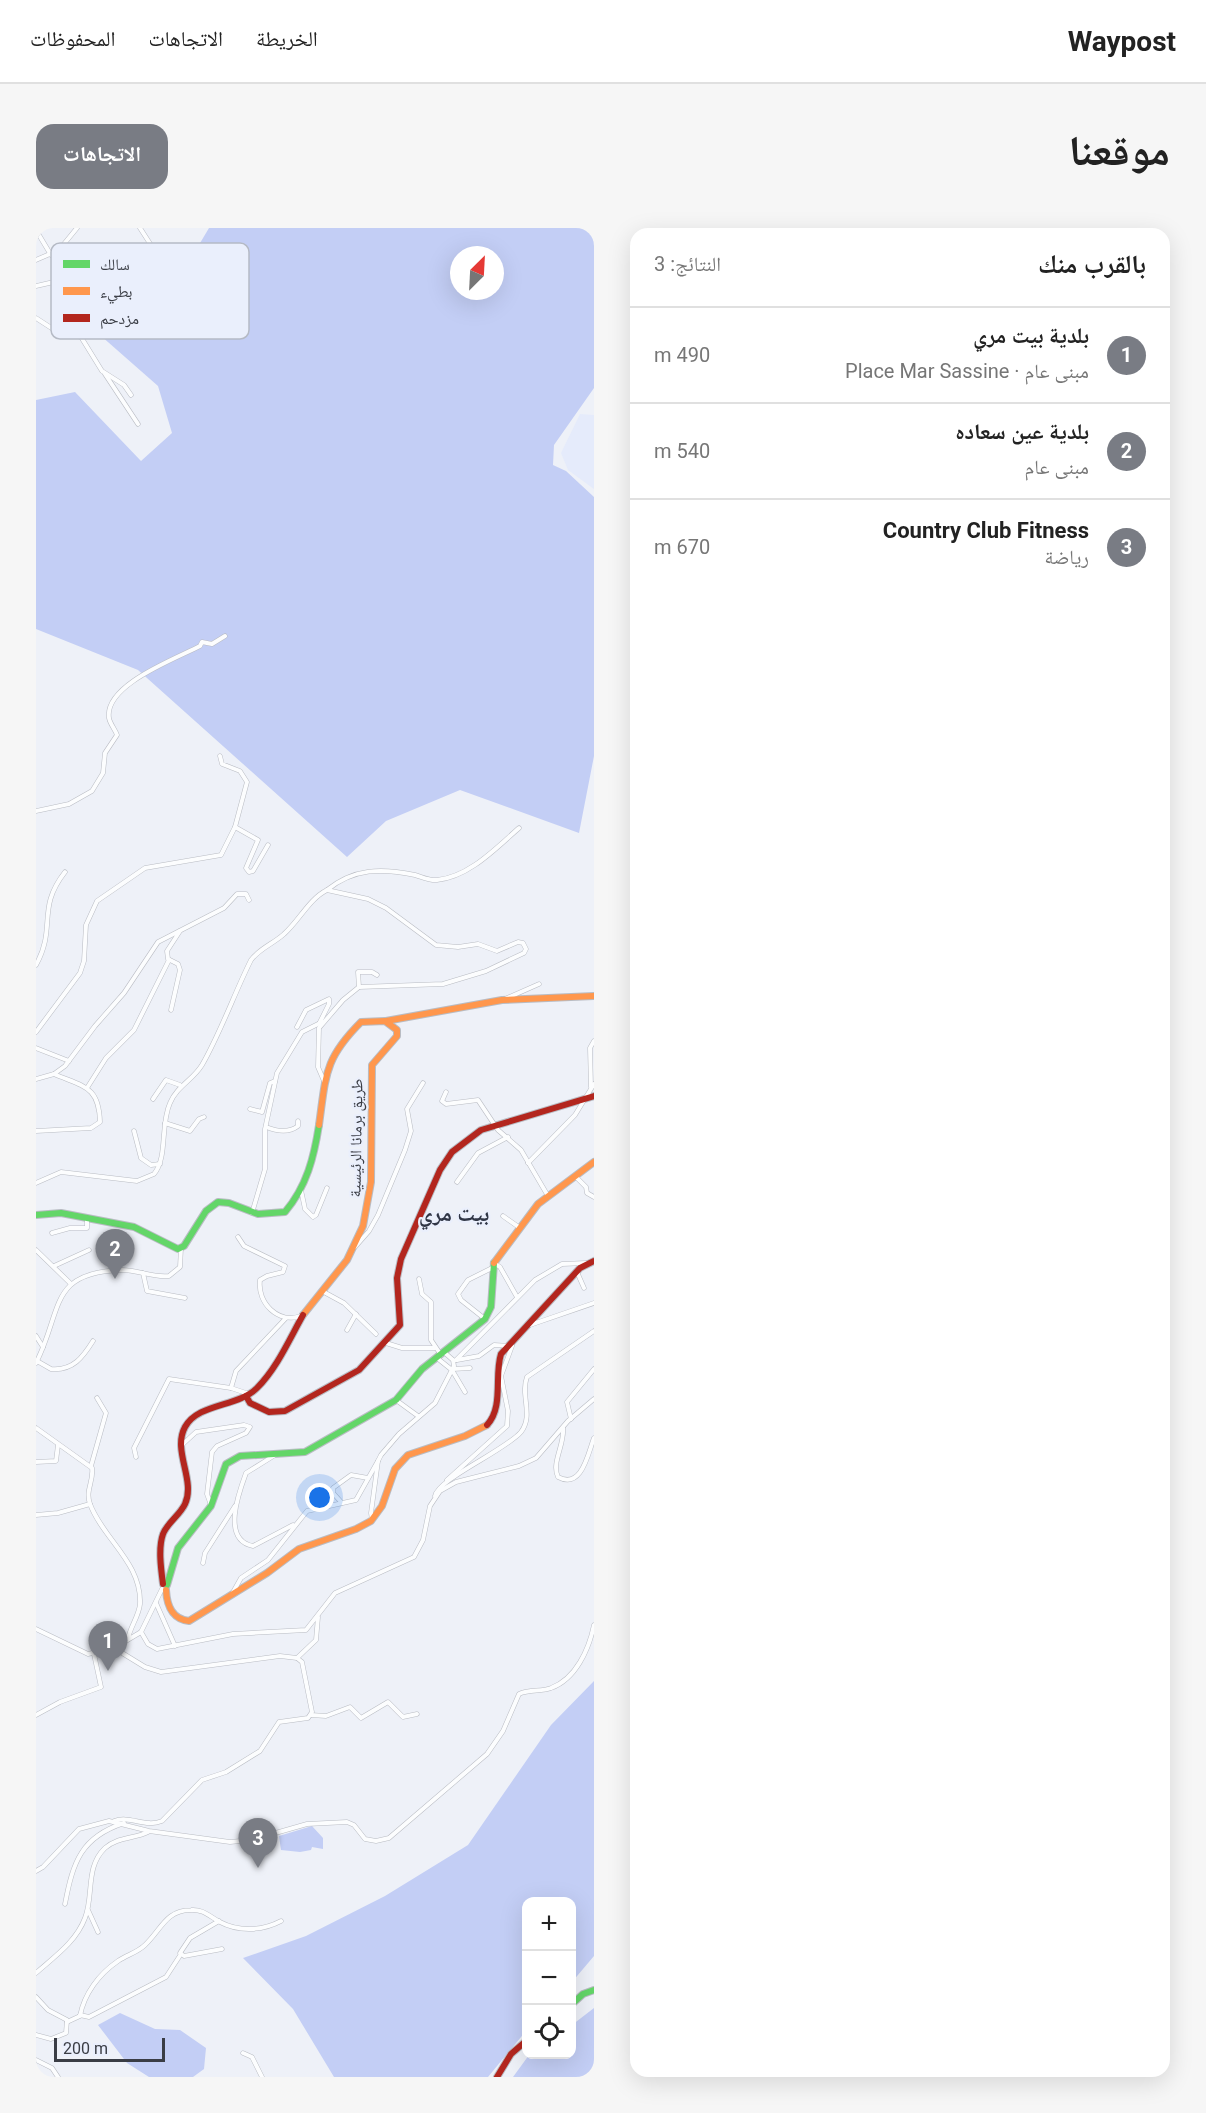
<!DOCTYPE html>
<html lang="ar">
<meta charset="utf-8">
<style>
body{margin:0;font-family:Roboto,"Noto Naskh Arabic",sans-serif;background:#f6f6f6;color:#222;direction:rtl}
.controls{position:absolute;right:18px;bottom:18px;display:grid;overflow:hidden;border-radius:12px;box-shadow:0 6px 24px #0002}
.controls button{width:54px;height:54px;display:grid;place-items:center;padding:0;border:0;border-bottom:2px solid #e0e0e0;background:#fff;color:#222;font:30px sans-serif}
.compass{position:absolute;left:414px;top:18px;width:54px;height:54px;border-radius:50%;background:#fff;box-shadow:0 6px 24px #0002;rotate:24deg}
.scale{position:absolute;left:18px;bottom:15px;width:111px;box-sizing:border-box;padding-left:6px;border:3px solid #3a3d45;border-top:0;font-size:16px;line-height:21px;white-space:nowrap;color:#3a3d45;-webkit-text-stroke:4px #eaeffc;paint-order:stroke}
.you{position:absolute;left:284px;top:1270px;width:21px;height:21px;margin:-15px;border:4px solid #fff;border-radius:50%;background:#1a73e8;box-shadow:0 0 0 9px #1a73e833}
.badge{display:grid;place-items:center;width:39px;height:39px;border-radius:50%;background:#797c84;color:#fff;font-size:20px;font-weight:700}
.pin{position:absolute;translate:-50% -50px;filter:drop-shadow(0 2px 3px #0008)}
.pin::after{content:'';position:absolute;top:32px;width:21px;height:18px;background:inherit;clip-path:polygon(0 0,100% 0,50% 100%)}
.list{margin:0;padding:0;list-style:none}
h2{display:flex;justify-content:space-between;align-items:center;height:78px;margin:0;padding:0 24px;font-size:26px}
h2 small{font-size:20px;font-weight:400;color:#767676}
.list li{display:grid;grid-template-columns:39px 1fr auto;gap:18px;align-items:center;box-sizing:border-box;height:96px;padding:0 24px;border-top:2px solid #e0e0e0}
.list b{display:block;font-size:22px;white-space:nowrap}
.list p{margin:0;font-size:20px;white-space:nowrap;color:#767676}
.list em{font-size:20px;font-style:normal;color:#767676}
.icon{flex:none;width:33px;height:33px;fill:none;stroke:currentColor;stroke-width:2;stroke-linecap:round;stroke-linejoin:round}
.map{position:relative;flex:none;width:558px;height:1849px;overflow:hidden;direction:ltr;border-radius:18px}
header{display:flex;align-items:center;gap:36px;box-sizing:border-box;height:84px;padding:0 30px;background:#fff;border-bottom:2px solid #e0e0e0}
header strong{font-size:28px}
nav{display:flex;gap:33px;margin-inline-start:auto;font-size:21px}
.intro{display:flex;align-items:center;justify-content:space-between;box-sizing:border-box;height:144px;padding:0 36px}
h1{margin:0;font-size:42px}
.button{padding:15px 27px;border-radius:18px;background:#797c84;color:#fff;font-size:21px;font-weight:700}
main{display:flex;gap:36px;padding:0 36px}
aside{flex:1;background:#fff;border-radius:18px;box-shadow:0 6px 24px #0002}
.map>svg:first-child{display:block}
</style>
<header>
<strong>Waypost</strong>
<nav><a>الخريطة</a><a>الاتجاهات</a><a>المحفوظات</a></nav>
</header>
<div class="intro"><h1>موقعنا</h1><a class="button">الاتجاهات</a></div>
<main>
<aside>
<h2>بالقرب منك<small>النتائج: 3</small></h2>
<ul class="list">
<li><span class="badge">1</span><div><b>بلدية بيت مري</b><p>مبنى عام · Place Mar Sassine</p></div><em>490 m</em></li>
<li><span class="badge">2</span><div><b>بلدية عين سعاده</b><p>مبنى عام</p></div><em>540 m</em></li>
<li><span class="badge">3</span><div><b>Country Club Fitness</b><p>رياضة</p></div><em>670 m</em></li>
</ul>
</aside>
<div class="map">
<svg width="558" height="1849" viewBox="0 0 558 1849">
<rect width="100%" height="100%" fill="#eef1f8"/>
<!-- built -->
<path fill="#e5ebfb" d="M544,186l14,1v74l-26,-19 -7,-17z"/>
<!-- forest -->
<g fill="#c3cef5" fill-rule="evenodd">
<path d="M173,0h385v160l-40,57 -1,20 13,6 28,26v259l-15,77 -119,-43 -74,31 -39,36 -209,-187 -102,-41v-229l39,-8 66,69 31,-28 -14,-47 -66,-58 3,-21 54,32 22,-25 13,-44zM423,27h36v36h-36z"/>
<path d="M558,1453v275l-22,26v-80h-46v129l-38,46h-154l-41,-68 -50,-51 63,-22 79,-40 83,-51 83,-120z"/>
<path d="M276,1598l11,12v11l-11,-2 -1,3 -11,2 -19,-2 -2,-14z"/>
<path d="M558,1780v69h-81l16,-22 43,-1v-29z"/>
<path d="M84,1785l35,16 25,1 26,18 -2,21 -11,8h-44l-22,-14 -29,-38z"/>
</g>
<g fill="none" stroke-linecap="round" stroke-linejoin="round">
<!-- street casing -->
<g stroke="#b9bcc3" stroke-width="5">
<g id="street">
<path d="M0,2l15,25"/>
<path d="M0,32l23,-10 18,-22"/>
<path d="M0,58l22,-5"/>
<path d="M103,73l16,-30 3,-15 -18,-28"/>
<path d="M0,90l20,13 25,6 21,34 22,14 7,10"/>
<path d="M69,146l33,50"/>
<path d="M0,583l33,-7 23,-13 11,-18 2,-20 12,-18c-2,-6 -7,-11 -8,-17 -5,-33 66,-59 91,-72l2,-4 10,2 13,-8"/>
<path d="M199,599l23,13 -12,28 3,4 4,-1 15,-26"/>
<path d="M291,662c27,-22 55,-22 88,-15 7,2 15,6 22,5 32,-3 59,-32 82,-52"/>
<path d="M0,737c21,-38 0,-56 29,-93"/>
<path d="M323,759l-1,-15h14l5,3"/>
<path d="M469,771l34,-15"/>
<path d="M135,782l9,-40 -2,-6 -10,-5 -1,-8 13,-20"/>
<path d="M261,799l9,-17 23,-11v5l-9,18"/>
<path d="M0,804l44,-59 4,-12 2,-36 11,-24 48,-33 76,-13 14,-28 12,-45 -7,-11 -18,-7 -2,-8"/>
<path d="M0,820l33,13"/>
<path d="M0,851l18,-5 11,-8 30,-40 29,-33 34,-51 66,-34 13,-14h9l3,6"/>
<path d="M555,859l-1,-39 4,-7"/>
<path d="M51,860l19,-30 28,-28 35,-70"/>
<path d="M410,864l-4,9 4,3 32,-4 20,30 23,20 27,46"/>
<path d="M117,871l13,-19 14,5"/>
<path d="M214,881l12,3 8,-29 5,-2"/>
<path d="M129,895l25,8 9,-12 5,-2"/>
<path d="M230,899c10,4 23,6 32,-1v-5"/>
<path d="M0,903l55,-3 9,-6c-1,-36 -16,-35 -46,-48"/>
<path d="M98,903l7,27 10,7 9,-1"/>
<path d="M492,935l47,-48 19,-31"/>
<path d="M540,949l10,10 1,6 7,4"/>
<path d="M421,954l21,-29 30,-16"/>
<path d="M0,955l25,-11 76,9 17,-7c14,-17 6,-49 16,-71 7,-17 23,-23 32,-38 19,-33 32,-71 49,-105 9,-12 22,-16 33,-26 15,-13 25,-35 43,-44l41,9 18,9 50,37 22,2 20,-3 19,7 21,-9 5,1 3,6 -2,4 -38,18 -43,13 -84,3 -16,13 -24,28 -1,39 6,14"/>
<path d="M265,962l4,19 8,8 3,-2 11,-27"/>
<path d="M216,985l13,-44v-40l12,-56 25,-41 20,-10"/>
<path d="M467,988l17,12"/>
<path d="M16,1005l18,-5h17v-9"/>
<path d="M202,1009l6,9 41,20 -2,6 -16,4 -7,4c-3,23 18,44 41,36"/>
<path d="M319,1019l14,-16 9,-16 27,-65 6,-19 -4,-22 16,-26"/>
<path d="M0,1022l34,33"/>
<path d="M458,1035l6,4 17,30"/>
<path d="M18,1038l35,-16"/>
<path d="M541,1044l7,16"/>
<path d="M107,1045l4,18 38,7"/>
<path d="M383,1051l3,15 9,8v38l10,15"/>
<path d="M286,1063l22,12 32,31"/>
<path d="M449,1091l-24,-19 -3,-6 10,-14 24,-12"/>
<path d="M494,1097l64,-22"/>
<path d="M311,1102l9,-16"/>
<path d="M0,1108l7,11"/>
<path d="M350,1115l16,5h33"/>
<path d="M401,1130l15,12 13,22"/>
<path d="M420,1132l79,-80 27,-16 24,-1"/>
<path d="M1,1133l14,8c22,2 32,-12 42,-28"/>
<path d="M0,1135c27,-53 12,-91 86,-93 16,0 31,8 47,6l11,-9 1,-19"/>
<path d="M417,1141l17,-1"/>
<path d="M195,1160l5,-17 50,-53"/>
<path d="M360,1172l22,16"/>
<path d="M535,1191l-4,-17 27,-33"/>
<path d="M0,1200l56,40c2,13 -7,22 -2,36 13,35 52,59 50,100 -1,12 -10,23 -12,35"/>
<path d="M527,1200c2,16 -12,35 -5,49 24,13 30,-24 36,-39"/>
<path d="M147,1216l13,-12 48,-7 6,2 -4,6 -29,13 -5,6 -5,42 4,11"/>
<path d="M239,1227l-29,18c-7,19 -25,67 7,73l40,-21"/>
<path d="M100,1229l-2,-9 35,-69 62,9 18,6"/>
<path d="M0,1234l20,-1 2,-16"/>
<path d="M55,1238l15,-53 -9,-15"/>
<path d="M411,1252l60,-54 1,-15 -7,-35 11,-30 -18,-1 -15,11 -22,4"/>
<path d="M399,1268c3,-17 71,-46 86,-64 13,-17 -1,-37 6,-55l67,-46"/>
<path d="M306,1275l-9,-10v-5l18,-13 17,3"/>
<path d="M0,1287l22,-2 32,-9"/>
<path d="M336,1292l-1,-7 7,-52 3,-6 18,-21 36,-31 19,-37 -1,-6 -8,-7"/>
<path d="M167,1335l2,-10 30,-47"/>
<path d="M196,1366l9,-16 27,-18 39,-49 49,-11 22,-39"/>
<path d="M120,1375l19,43"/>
<path d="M0,1401l52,25 26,-6 27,-16 21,-43"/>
<path d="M105,1404l7,12 9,5 76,-15 73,-4 29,-37 79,-36 9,-17 7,-34 10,-15 16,-9 63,-16 17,-8 32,-37 26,-22"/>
<path d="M78,1420l31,19 16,5 119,-16 17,2 5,4 10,50 -4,6 -29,4 -19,29 -34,21 -24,8 -40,41c-17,7 -32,-6 -48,0"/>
<path d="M261,1430l19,-18 2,-23"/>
<path d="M0,1487l24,-13 41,-15 -7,-33"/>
<path d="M275,1487l15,1 24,-9 11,11 27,-16 15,15 14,-3"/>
<path d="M0,1643l7,-4 36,-38 30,-8 40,10 81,11 21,-2 56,-16 40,-2 7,3 11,14 11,2 13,-3 98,-84 16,-23 16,-37c11,-5 22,-2 32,-6 25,-9 38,-39 43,-63"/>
<path d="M29,1676c8,-42 16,-67 59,-81"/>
<path d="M52,1682l10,22"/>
<path d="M183,1693l-29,17 -10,15 4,3 38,-7"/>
<path d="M0,1745c18,-16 40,-31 49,-55 9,-23 0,-51 20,-70 12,-11 29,-9 43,-16"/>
<path d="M0,1769l12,13 19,10 -1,13 -15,6 -15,-4"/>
<path d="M44,1787l9,2 77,-40 15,-23"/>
<path d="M31,1794l13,-6c4,-22 19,-42 38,-55 9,-6 20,-9 27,-16 16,-15 21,-35 46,-35 12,-1 18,6 29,12 19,10 42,9 61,-1"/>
<path d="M207,1825l9,4 10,20"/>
<path d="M0,1832l16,8 6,9"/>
</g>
</g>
<!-- fast casing -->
<g stroke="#b9bcc3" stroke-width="8">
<g id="fast">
<path d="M0,987l25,-2 73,14 44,22 6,-3 22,-35 12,-9 11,1 29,11 27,-2c22,-26 29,-55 34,-87"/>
<path d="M131,1357l11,-37 33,-42 15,-42 14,-8 65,-4 91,-52 26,-31 63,-50 6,-12 3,-44"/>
<path d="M536,1776l11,-10 11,-4"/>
</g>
</g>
<!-- slow casing -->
<g stroke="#b9bcc3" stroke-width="8">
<g id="slow">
<path d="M350,793l116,-21 92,-4"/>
<path d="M458,1035l44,-59 56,-42"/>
<path d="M267,1087l44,-55 16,-34 8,-44 1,-117 25,-29v-6l-12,-9 -24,1c-37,37 -35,53 -42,103"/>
<path d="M130,1362c1,16 6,29 23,31l78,-48 32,-24 57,-20 15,-8 11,-15 13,-37 13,-14 57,-19 22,-11"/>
</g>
</g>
<!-- jam casing -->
<g stroke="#b9bcc3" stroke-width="8">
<g id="jam">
<path d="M210,1168l4,7 19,9 16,-1 74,-41 41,-45 -3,-47 4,-19 39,-89 12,-18 29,-22 113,-34"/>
<path d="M451,1197c17,-18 7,-49 14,-71l79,-86 14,-7"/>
<path d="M127,1356c-2,-15 -5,-36 0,-50 4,-11 17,-19 22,-30 11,-24 -13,-53 0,-77 13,-24 53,-20 72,-39 20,-20 32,-48 46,-73"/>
<path d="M461,1849l14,-23 15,-13"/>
</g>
</g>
<!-- street -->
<use href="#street" stroke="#fcfdfe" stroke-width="4"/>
<!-- fast -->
<use href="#fast" stroke="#63d668" stroke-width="6"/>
<!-- slow -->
<use href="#slow" stroke="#ff974d" stroke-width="6"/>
<!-- jam -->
<use href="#jam" stroke="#b3261e" stroke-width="6"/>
</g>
<g text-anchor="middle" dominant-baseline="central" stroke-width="4.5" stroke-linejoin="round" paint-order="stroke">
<!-- street labels -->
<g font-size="16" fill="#3a3d45" stroke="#eaeffc">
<text transform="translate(320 910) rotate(-89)">طريق برمانا الرئيسية</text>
</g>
<!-- district labels -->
<g font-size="22" font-weight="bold" fill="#303646" stroke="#eaeffc">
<text x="418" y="985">بيت مري</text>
</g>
</g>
<!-- legend -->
<rect x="15" y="15" width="198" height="96" rx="9" fill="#eaeffc" stroke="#b5bac5" stroke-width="1.5"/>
<rect x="27" y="32" width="27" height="8" fill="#63d668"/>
<rect x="27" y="59" width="27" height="8" fill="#ff974d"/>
<rect x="27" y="86" width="27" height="8" fill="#b3261e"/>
<g font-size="16" fill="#3a3d45">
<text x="64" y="42">سالك</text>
<text x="64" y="69">بطيء</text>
<text x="64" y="96">مزدحم</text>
</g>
</svg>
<div class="controls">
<button>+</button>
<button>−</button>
<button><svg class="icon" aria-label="locate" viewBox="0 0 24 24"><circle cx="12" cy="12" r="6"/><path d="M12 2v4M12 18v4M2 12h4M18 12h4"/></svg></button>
</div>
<svg class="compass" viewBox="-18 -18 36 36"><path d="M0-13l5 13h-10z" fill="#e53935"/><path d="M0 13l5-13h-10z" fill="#767676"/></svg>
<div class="scale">200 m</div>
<div class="you"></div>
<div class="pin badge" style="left:72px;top:1443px">1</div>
<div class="pin badge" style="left:79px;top:1051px">2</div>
<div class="pin badge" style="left:222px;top:1640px">3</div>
</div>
</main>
